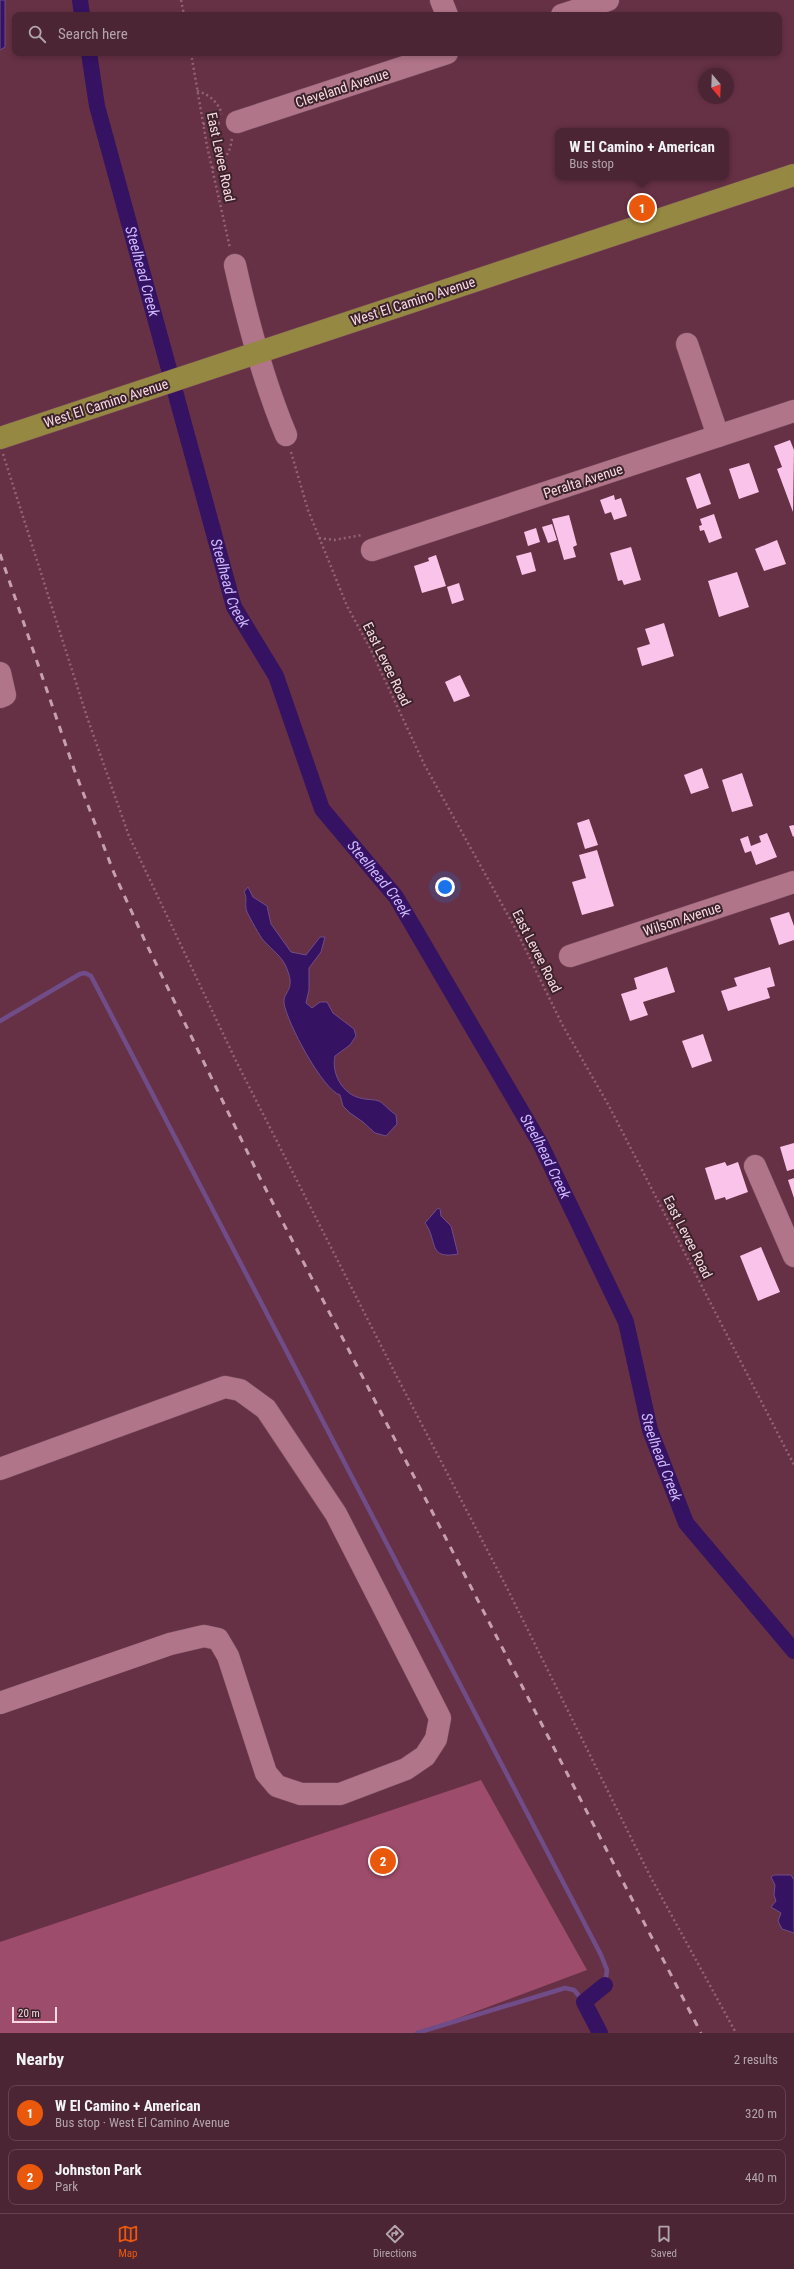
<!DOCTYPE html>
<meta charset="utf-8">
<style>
body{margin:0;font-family:"Roboto Condensed",sans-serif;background:#532d3c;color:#f1f3f6}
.compass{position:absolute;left:698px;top:68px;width:36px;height:36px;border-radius:50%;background:#4c2534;box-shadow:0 2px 6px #0003;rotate:161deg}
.scale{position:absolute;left:12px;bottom:10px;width:45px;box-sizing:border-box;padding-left:4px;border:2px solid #fad8e2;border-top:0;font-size:11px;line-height:14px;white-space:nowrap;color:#fad8e2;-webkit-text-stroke:3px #3b232b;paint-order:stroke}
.you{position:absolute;left:445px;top:887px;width:14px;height:14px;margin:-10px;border:3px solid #fff;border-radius:50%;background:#1a73e8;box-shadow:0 0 0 6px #1a73e833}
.badge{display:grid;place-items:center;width:26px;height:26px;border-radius:50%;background:#ea580c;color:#fff;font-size:13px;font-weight:700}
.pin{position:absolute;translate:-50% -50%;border:2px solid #fff;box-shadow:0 1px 4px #0006}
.popup{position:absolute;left:555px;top:128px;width:174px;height:52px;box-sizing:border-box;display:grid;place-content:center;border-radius:8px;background:#4c2534;filter:drop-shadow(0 1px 3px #0005);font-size:13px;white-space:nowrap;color:#b2a5ac}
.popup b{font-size:15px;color:#f1f3f6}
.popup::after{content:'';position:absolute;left:50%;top:100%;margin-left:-8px;border:8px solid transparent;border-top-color:#4c2534}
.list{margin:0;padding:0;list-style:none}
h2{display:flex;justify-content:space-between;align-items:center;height:52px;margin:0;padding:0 16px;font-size:17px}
h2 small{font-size:13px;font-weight:400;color:#b2a5ac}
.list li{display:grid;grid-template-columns:26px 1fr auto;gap:12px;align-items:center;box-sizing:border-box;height:56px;margin:0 8px 8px;padding:0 8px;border:1px solid #63424f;border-radius:8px}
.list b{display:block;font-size:15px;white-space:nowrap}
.list p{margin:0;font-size:13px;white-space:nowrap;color:#b2a5ac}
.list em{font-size:13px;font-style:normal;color:#b2a5ac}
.icon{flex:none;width:22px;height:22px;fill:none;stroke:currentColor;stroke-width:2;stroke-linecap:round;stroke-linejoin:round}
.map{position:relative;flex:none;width:794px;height:2033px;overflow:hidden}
.search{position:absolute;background:#4c2534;box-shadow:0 2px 6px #0003;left:12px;right:12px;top:12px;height:44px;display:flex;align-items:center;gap:10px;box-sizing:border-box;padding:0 14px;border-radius:8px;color:#b2a5ac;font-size:15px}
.sheet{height:180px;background:#4c2534}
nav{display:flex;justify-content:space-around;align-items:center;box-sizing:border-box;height:56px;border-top:1px solid #63424f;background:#4c2534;font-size:11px;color:#b2a5ac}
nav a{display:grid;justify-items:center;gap:2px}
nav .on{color:#ea580c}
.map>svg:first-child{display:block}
</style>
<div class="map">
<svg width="794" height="2033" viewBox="0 0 794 2033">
<rect width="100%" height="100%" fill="#663145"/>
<!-- green -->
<path fill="#9e4c6b" d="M481,1780l106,190 -169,63h-418v-91z"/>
<!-- water -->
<g fill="#351262" stroke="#704d88">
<path d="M0,0h5v47l-5,3z"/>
<path d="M248,887l5,10 14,9 4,18 20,28 15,3 14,-18h5l-4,15 -12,16v22l-3,13 6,5 8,-6h7l6,11 21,16 2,7 -6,9 -15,11c-4,18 8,38 25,42 6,2 14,1 19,3 4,2 11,10 17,14l1,9 -11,12 -11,-3 -12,-11 -13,-9 -7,-7 -3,-11c-17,-5 -53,-72 -56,-92 -1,-12 12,-12 3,-34 -4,-12 -15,-19 -23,-28 -4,-4 -14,-23 -17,-29 -3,-7 1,-14 -3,-20z"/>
<path d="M438,1208l2,1 1,7 10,10 7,28c-31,6 -20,-14 -33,-31z"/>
<path d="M774,1875h17l3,5v53l-12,-4 -4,-8 3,-8 -10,-6 5,-6 -2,-6 1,-10 -4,-8z"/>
</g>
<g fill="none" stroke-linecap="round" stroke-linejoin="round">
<!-- stream -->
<g stroke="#704d88" stroke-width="4.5">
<path d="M0,1021l80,-47 5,-1 6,3 510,979 6,15 -2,15"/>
<path d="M417,2033l148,-45 9,2 10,12"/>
</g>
<!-- canal -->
<g stroke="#351262" stroke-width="16">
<path d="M80,0l2,15"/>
<path id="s1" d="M89,53l8,53 137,501 42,69 46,133 74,88 144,246 86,179 24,108 36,93 108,128"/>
<path d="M600,2033l-16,-31 21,-17"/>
</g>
</g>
<!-- building -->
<g fill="#fac4ea">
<path d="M790,440l4,10 -1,62 -16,-43 5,-2 -8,-21z"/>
<path d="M749,463l10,29 -20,7 -10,-30z"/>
<path d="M700,473l11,31 -14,5 -11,-31z"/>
<path d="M614,495l1,5 6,-2 6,18 -13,4 -3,-8 -6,2 -5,-14z"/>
<path d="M714,514l8,24 -13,5 -5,-13 -4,1 -1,-5 3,-1 -2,-6z"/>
<path d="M569,515l8,30 -4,2 3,10 -12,3 -12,-41z"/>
<path d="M552,524l5,16 -9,3 -6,-16z"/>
<path d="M536,528l4,14 -12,4 -4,-14z"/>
<path d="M777,540l9,24 -22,7 -9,-22z"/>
<path d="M631,547l10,33 -17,5 -2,-5 -4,1 -8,-28z"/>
<path d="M531,552l5,19 -14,4 -6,-19z"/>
<path d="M436,555l10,31 -24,7 -8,-27 15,-5 -1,-3z"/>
<path d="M737,572l12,35 -30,10 -11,-36z"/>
<path d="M459,583l5,17 -12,4 -5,-17z"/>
<path d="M664,623l10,33 -32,10 -5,-18 13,-4 -5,-15z"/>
<path d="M460,675l10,21 -16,6 -9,-20z"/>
<path d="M702,768l7,20 -18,6 -7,-19z"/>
<path d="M742,773l11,33 -21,6 -10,-32z"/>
<path d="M589,819l9,26 -13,4 -8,-26z"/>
<path d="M794,825v11l-1,1 -4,-11z"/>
<path d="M767,833l10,24 -21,8 -5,-14 -6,2 -5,-14 8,-3 3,10 10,-4 -2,-6z"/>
<path d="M597,850l17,56 -32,9 -10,-33 14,-4 -7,-23z"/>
<path d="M789,912l5,14v14l-15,5 -9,-27z"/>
<path d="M667,967l8,25 -32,10 5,13 -18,6 -9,-27 16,-5 -3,-11z"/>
<path d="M770,967l5,19 -8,2 3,10 -42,13 -7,-20 16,-5 -3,-8z"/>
<path d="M703,1034l9,27 -20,7 -10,-27z"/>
<path d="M794,1143v26l-7,2 -7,-24z"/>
<path d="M725,1162l2,4 11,-4 10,30 -22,8 -1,-3 -10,3 -10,-32z"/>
<path d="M794,1178v20l-6,-18z"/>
<path d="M761,1247l19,45 -22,9 -18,-45z"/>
</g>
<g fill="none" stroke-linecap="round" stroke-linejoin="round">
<!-- minor casing -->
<g stroke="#7e5162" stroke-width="23">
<g id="minor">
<path d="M441,0l6,15"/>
<path d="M562,15l46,-15"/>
<path d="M237,122l210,-69"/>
<path d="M235,265c13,58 28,115 51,170"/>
<path d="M687,344l31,92"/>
<path d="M372,550l422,-139"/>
<path d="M0,673l5,22 -5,2"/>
<path d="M570,956l224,-74"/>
<path d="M755,1166l39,90"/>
<path d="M0,1469l225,-82 15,3 26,19 70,105 104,204 -4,21 -11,17 -19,13 -66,25h-39l-24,-8 -11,-13 -38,-117 -10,-17 -14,-3 -34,8 -170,59"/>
</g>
</g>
<!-- major casing -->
<g stroke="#7e5162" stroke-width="23">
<path id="major" d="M0,438l794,-263"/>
</g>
<!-- path -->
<g stroke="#936374" stroke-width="2.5" stroke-dasharray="2 3" stroke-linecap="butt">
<path d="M181,0l3,15"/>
<path d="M191,53l16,93 23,102"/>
<path d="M197,91c12,3 21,11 25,23"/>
<path d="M203,124l18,-1"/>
<path d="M212,168c13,-6 19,-17 20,-31"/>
<path d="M291,452l17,58 39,96 23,42 54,116 90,162 49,100 46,80 185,359"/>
<path d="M3,454l84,263 42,119 108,227 158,310 112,215 143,288 86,157"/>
<path d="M319,538l15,2 28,-5"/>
</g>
<!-- minor -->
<use href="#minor" stroke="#b17589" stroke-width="22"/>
<!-- major -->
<use href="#major" stroke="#958842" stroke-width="22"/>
<!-- rail -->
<path stroke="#c8a0ad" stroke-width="3" stroke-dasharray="7 7" stroke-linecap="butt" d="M0,554l74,215 40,104 31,68 115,237 441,855"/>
</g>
<g text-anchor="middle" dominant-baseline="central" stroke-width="4" stroke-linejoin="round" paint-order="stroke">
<!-- street labels -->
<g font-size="14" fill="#fad8e2" stroke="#3b232b">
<text transform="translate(342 88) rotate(-18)">Cleveland Avenue</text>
<text transform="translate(221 157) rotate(78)">East Levee Road</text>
<text transform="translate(413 301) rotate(-18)">West El Camino Avenue</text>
<text transform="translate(106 403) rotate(-18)">West El Camino Avenue</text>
<text transform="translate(583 481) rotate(-18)">Peralta Avenue</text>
<text transform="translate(387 664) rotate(64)">East Levee Road</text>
<text transform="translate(682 919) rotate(-18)">Wilson Avenue</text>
<text transform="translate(537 951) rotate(63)">East Levee Road</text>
<text transform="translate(688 1237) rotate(63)">East Levee Road</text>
</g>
<!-- water labels -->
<g font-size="15" font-style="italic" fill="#cdb9fd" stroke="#3b232b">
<text stroke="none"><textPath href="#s1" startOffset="225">Steelhead Creek</textPath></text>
<text stroke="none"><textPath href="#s1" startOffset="549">Steelhead Creek</textPath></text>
<text stroke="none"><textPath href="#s1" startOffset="885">Steelhead Creek</textPath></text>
<text stroke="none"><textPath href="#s1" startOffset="1209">Steelhead Creek</textPath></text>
<text stroke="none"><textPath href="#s1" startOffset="1533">Steelhead Creek</textPath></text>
</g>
</g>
</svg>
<svg class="compass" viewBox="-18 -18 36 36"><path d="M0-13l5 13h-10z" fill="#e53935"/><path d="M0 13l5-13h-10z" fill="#b2a5ac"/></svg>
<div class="scale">20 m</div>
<div class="you"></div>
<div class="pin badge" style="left:642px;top:208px">1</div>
<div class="popup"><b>W El Camino + American</b>Bus stop</div>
<div class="pin badge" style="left:383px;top:1861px">2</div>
<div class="search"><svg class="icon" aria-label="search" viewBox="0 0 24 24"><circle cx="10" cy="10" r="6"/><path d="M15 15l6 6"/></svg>Search here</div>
</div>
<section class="sheet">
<h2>Nearby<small>2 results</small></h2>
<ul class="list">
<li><span class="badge">1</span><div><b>W El Camino + American</b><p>Bus stop · West El Camino Avenue</p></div><em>320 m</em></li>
<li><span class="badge">2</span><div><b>Johnston Park</b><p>Park</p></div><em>440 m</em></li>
</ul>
</section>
<nav>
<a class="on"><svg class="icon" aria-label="map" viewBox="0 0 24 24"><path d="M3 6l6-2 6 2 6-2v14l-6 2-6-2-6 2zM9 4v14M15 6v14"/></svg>Map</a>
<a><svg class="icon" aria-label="directions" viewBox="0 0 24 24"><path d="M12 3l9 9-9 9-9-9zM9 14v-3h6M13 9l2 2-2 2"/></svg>Directions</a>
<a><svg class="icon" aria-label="saved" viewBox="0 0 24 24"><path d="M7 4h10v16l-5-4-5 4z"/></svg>Saved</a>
</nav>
